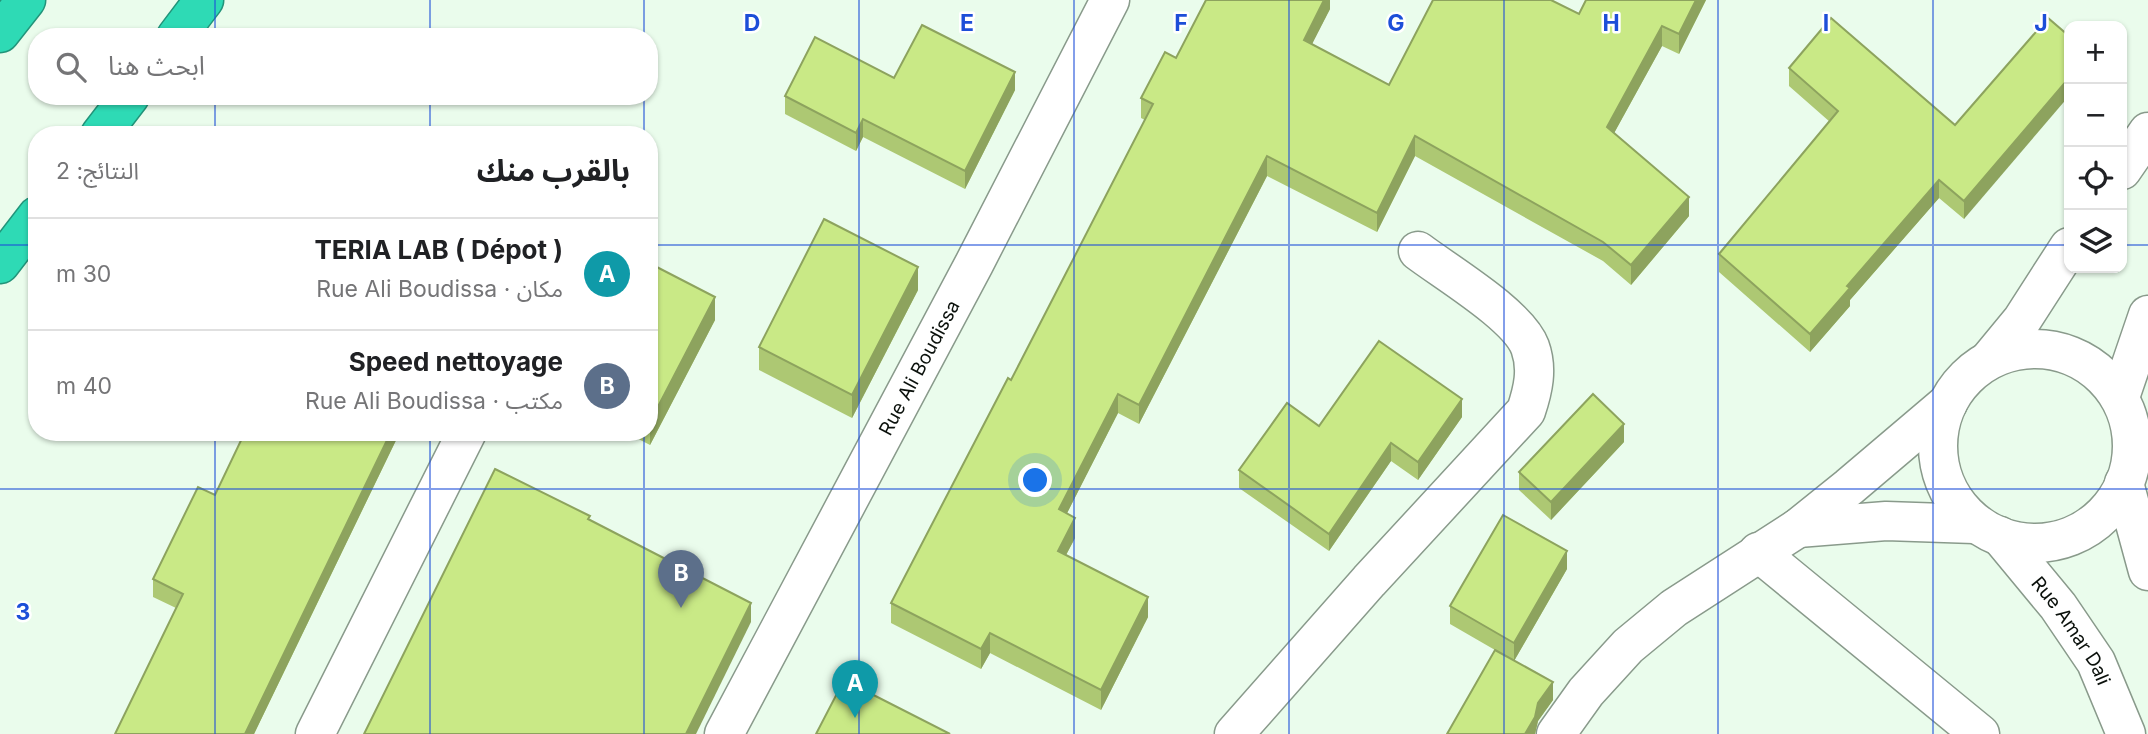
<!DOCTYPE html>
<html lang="ar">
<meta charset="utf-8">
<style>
body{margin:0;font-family:Inter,"Noto Sans Arabic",sans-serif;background:#f6f6f6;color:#202124;direction:rtl}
.controls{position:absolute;right:21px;top:21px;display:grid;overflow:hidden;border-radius:14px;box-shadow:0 2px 5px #0004}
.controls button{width:63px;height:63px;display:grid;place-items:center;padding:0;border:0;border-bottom:2px solid #e0e0e0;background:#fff;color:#202124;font:35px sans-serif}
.you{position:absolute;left:1036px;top:481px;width:24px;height:24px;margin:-18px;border:5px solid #fff;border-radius:50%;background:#1a73e8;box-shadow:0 0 0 10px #1a73e833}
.badge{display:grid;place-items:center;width:46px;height:46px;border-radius:50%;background:#bc2c33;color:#fff;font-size:23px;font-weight:700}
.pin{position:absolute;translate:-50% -58px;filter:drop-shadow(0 2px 4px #0008)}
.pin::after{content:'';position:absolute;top:37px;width:24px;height:21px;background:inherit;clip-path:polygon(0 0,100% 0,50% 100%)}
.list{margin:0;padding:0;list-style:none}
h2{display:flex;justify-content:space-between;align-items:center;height:91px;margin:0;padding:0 28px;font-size:30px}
h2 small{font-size:23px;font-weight:400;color:#757577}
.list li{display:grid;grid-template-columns:46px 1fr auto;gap:21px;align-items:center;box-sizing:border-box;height:112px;padding:0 28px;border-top:2px solid #e0e0e0}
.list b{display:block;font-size:26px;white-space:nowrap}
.list p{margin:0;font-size:23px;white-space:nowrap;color:#757577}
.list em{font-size:23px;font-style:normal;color:#757577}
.icon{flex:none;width:38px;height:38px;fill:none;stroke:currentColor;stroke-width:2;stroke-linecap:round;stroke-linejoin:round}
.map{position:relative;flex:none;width:2148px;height:734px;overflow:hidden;direction:ltr}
.search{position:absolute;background:#fff;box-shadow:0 2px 5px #0004;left:28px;top:28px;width:630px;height:77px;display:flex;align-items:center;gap:18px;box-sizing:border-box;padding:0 24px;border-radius:28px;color:#757577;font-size:26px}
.panel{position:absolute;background:#fff;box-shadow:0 2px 5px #0004;left:28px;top:126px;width:630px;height:315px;border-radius:28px;direction:rtl}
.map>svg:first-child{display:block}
</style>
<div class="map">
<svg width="2148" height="734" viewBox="0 0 2148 734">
<rect width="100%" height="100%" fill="#eafcec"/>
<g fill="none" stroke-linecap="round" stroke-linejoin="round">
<!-- street casing -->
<g stroke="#899a8b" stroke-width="41">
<g id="street">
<path d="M1798,528l88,-7 88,3"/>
<path d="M1758,552l222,182"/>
<path d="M315,734l152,-302"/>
<path id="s1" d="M724,734l250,-470 136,-264"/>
<path d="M1234,734l135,-153 157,-170c7,-21 12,-42 4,-64 -12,-32 -83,-74 -112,-96"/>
<path d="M1556,734l30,-42 42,-46 46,-38 124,-80 51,-41 99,-84"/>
</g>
</g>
<!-- secondary casing -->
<g stroke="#899a8b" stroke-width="41">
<g id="secondary">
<path d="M2122,170l26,-38"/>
<circle cx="2035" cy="446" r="97"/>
<path d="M1989,360l33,-40 47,-73"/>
<path d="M2120,397l28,-82"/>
<path d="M2124,483l24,88"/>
<path id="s2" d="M2000,536l58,70 38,56 30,72"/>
</g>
</g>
<!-- highway casing -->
<g stroke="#22947a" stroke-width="41">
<g id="highway">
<path d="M0,33l26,-33"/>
<path d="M176,37l28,-37"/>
<path d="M100,135l30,-39"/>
<path d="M0,264l37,-48"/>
</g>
</g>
<!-- street -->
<use href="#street" stroke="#fff" stroke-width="38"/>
<!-- secondary -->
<use href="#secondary" stroke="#fff" stroke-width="38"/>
<!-- highway -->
<use href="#highway" stroke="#2edab5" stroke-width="38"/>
</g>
<!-- wall -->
<g fill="#adc873">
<path d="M1330,0v9l-19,36 78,40 190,-71 7,-14h120l-27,54 -17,-8 -48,87 75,83 -58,69 -28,-24 -188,-105 -38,76 -110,-56 -128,248 -21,-11 -51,100 8,25 -9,17 82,62 -47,93 -111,-57 -9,16 -90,-46v-20l120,-223 134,-260 -4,-2v-20l35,-40z"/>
<path d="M2048,18l-84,201 -25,-21 -89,102v6l-40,46 -91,-80v-18l111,-132 -41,-36v-18l166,57z"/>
<path d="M894,78l121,12 -50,99 -102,-52 -7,14 -71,-37v-18z"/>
<path d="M649,263l66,57 -65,125 -25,-13h24z"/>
<path d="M918,290l-66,128 -93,-48v-23z"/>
<path d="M1462,417l-44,63 -27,-19 -62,90 -90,-63v-18l80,-44z"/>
<path d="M400,432l-146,302h-139l61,-126 -23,-11v-18l62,-84z"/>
<path d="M1624,442l-73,78 -32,-30v-18z"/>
<path d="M1567,569l-53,92 39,39 -15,21 -3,13h-88l48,-84 -45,-26v-18z"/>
</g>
<!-- shaded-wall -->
<g fill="#8da35e">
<path d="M1324,0h6v9l-26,51v-20z"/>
<path d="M1696,0h10l-27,54v-20z"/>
<path d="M1662,26v20l-55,100v-19z"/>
<path d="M1015,72v18l-50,99v-18z"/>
<path d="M2069,78v18l-105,123v-18z"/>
<path d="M863,119v18l-7,14v-18z"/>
<path d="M1415,136v20l-38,76v-19z"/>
<path d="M1267,156v20l-128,248v-19z"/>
<path d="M1939,180v18l-89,102v6l-40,46v-18l37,-48z"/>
<path d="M1689,197v19l-58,69v-20z"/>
<path d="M918,267v23l-66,128v-23z"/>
<path d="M715,297v23l-65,125v-23z"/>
<path d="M1118,394v19l-59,116v-20z"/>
<path d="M1462,399v18l-44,63v-18z"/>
<path d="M1624,424v18l-73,78v-18z"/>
<path d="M391,432h9l-146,302h-9z"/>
<path d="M1391,443v18l-62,90v-17z"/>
<path d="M1075,518v20l-17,32v-19z"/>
<path d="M1567,551v18l-53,92v-18z"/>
<path d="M1148,597v20l-47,93v-20z"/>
<path d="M751,603v19l-55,112h-10z"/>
<path d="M990,633v20l-9,16v-20z"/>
<path d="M1553,682v18l-15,21 -3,13h-10l13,-31z"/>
</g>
<!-- building -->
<g fill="#c9e986" stroke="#8da35e" stroke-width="2">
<path d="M1206,0h118l-20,40 85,45 44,-85h118l28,14 7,-14h110l-17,34 -17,-8 -55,101 82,70 -58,68 -28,-23 -188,-106 -38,77 -110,-57 -128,249 -21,-11 -59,115 16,9 -17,33 90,46 -47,93 -111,-57 -9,16 -90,-46 117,-225 3,2 142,-276 -12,-6 24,-46 11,6z"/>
<path d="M1831,18l124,107 93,-107 21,18v42l-105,123 -25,-21 -92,106 3,2 -40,46 -91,-80 119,-143 -49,-43z"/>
<path d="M922,25l93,47 -50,99 -102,-52 -7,14 -71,-37 30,-59 79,41z"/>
<path d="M824,219l94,48 -66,128 -93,-48z"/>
<path d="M649,263l66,34 -65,125h-1z"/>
<path d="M1379,341l83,58 -44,63 -27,-19 -62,91 -90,-64 48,-67 32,23z"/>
<path d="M1593,394l31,30 -73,78 -32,-30z"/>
<path d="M245,432h146l-146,302h-130l68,-140 -30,-15 45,-92 17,8z"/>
<path d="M495,469l95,47 -2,3 163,84 -65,131h-322z"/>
<path d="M1503,515l64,36 -53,92 -64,-37z"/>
<path d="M1495,650l58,32 -15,21 -3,14 -10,17h-78z"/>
<path d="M844,680l106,54h-134z"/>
</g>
<!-- grid -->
<path fill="none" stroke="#1d4ed8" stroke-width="2" stroke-opacity="0.55" d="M215,0v37M430,0v37M644,0v37M859,0v734M1074,0v734M1289,0v734M1504,0v734M1718,0v734M1933,0v734M215,96v39M430,96v39M644,96v39M0,245h37M649,245h1420M2122,245h26M215,432v302M430,432v302M644,432v302M0,489h2148"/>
<g text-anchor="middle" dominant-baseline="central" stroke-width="5" stroke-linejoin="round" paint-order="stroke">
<!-- street labels -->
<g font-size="19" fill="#0b110c" stroke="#fff">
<text stroke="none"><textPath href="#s1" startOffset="415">Rue Ali Boudissa</textPath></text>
<text stroke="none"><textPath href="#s2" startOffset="119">Rue Amar Dali</textPath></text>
</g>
</g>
<g font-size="23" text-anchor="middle" font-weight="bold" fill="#1d4ed8" stroke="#fff" stroke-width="5" stroke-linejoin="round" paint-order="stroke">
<text x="752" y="31">D</text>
<text x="967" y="31">E</text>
<text x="1181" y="31">F</text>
<text x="1396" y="31">G</text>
<text x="1611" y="31">H</text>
<text x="1826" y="31">I</text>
<text x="2041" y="31">J</text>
<text x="23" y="620">3</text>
</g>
</svg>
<div class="controls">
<button>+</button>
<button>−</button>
<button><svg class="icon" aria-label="locate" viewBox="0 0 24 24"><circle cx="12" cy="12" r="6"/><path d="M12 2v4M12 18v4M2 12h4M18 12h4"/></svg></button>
<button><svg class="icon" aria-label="layers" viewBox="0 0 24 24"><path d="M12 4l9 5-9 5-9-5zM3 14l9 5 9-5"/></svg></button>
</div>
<div class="you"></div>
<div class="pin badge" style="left:855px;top:718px;background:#0f9aa8">A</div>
<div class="pin badge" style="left:681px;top:608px;background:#5c6f8a">B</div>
<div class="search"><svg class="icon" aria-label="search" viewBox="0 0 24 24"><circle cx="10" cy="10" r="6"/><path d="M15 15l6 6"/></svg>ابحث هنا</div>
<section class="panel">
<h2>بالقرب منك<small>النتائج: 2</small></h2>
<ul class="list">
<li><span class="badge" style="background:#0f9aa8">A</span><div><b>TERIA LAB ( Dépot )</b><p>مكان · Rue Ali Boudissa</p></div><em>30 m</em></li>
<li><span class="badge" style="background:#5c6f8a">B</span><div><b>Speed nettoyage</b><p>مكتب · Rue Ali Boudissa</p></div><em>40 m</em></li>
</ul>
</section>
</div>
